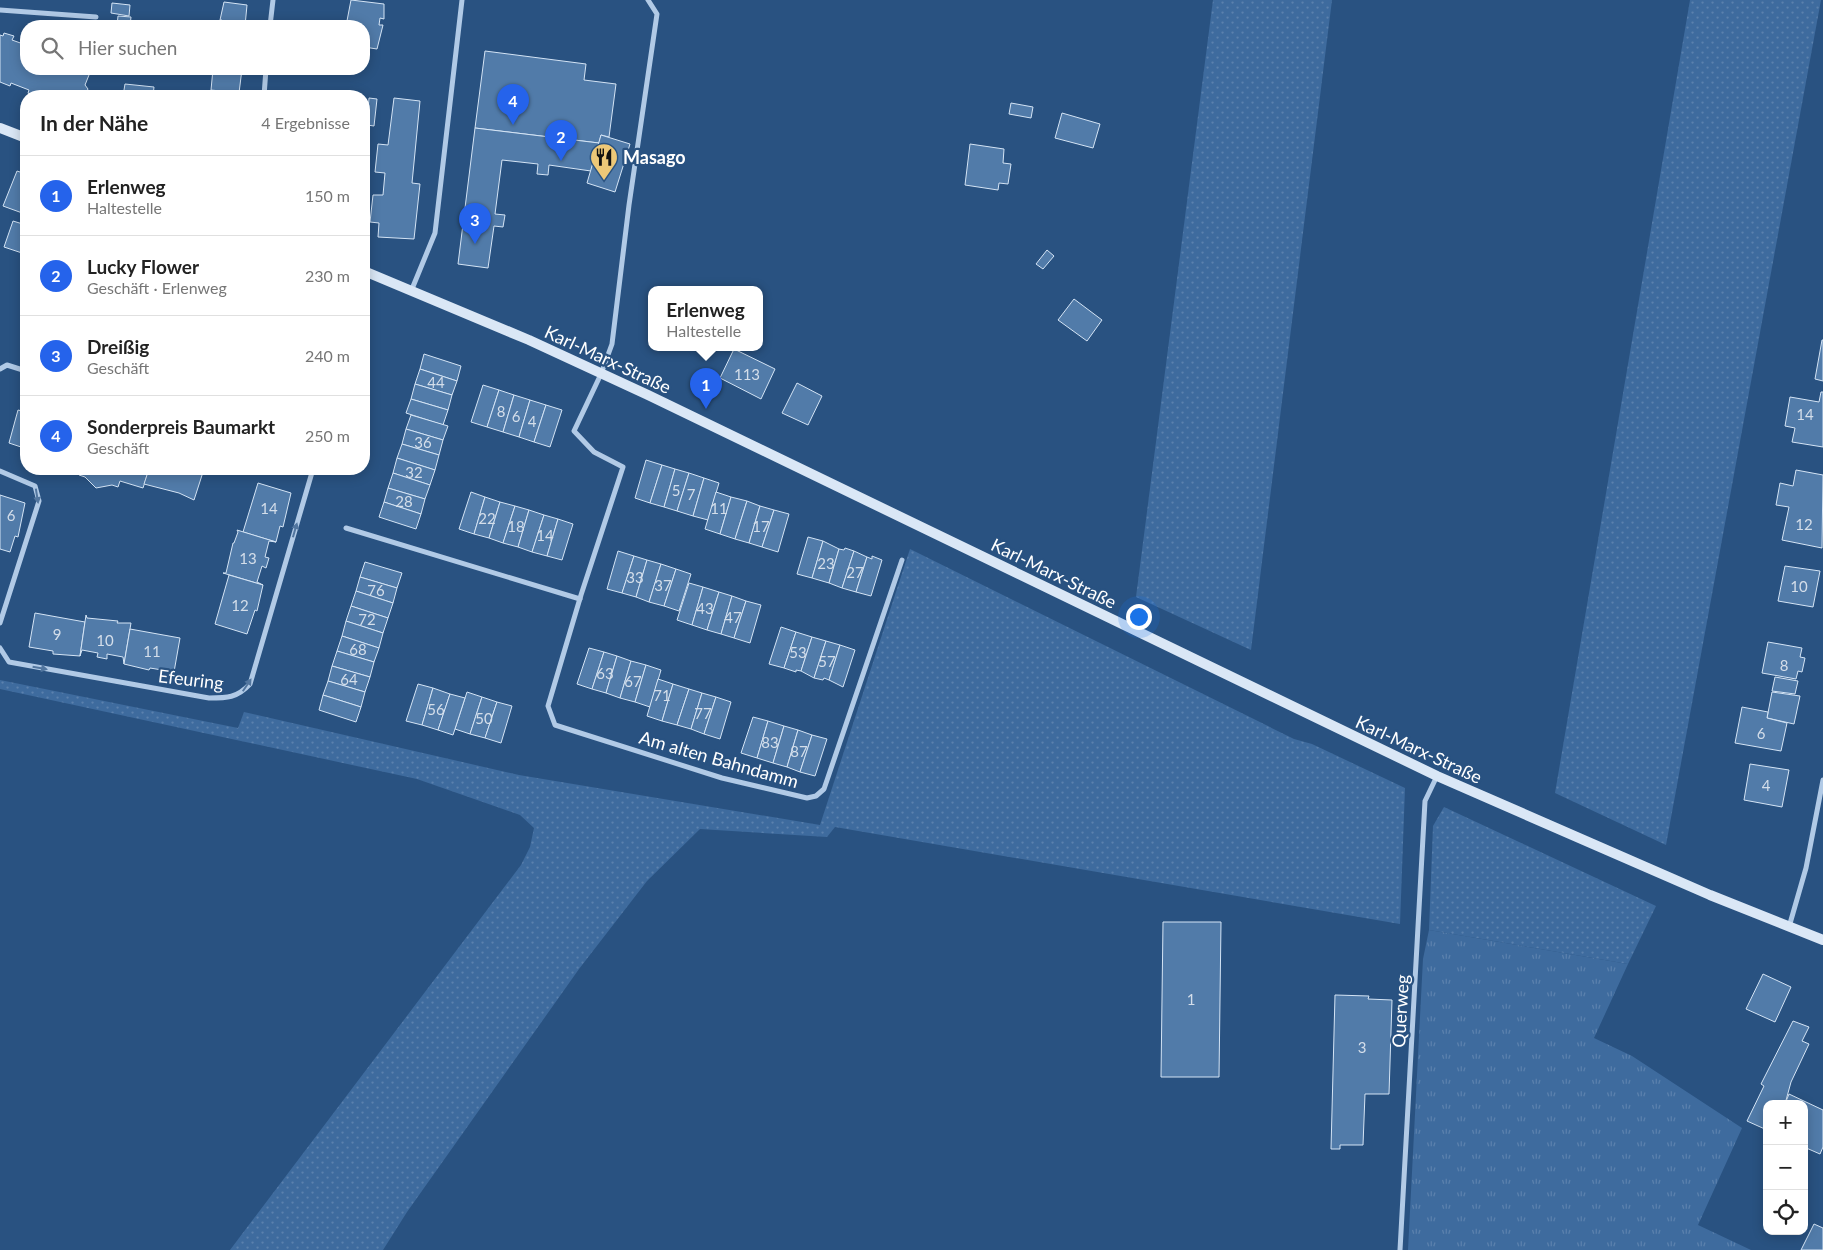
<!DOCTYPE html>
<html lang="de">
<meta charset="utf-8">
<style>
body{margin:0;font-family:Lato,sans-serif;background:#f2f2f2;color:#222}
.controls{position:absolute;right:15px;bottom:15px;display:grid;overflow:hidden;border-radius:10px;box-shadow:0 2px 12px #0003}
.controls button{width:45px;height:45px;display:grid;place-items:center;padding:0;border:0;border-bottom:1px solid #e0e0e0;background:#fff;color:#222;font:25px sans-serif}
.you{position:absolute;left:1138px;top:616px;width:18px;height:18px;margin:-12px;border:4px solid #fff;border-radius:50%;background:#1a73e8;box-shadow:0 0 0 8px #1a73e833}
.badge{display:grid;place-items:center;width:32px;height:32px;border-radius:50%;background:#2563eb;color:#fff;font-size:16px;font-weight:700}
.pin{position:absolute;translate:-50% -41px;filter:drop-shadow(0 1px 2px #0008)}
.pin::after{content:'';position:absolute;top:26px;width:18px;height:15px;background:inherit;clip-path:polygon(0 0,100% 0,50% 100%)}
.popup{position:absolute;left:648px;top:286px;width:115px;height:65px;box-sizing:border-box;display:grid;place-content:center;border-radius:10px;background:#fff;filter:drop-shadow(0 1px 4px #0005);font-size:16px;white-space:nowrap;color:#767676}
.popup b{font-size:19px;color:#222}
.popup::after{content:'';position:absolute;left:50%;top:100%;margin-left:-10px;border:10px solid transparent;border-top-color:#fff}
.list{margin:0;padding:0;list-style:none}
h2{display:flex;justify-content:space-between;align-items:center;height:65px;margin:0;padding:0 20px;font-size:21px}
h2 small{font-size:16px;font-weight:400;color:#767676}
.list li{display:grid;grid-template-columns:32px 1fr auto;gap:15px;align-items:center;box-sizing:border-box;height:80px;padding:0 20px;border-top:1px solid #e0e0e0}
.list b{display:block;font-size:19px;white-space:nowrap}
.list p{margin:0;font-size:16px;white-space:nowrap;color:#767676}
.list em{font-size:16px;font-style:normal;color:#767676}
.icon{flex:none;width:28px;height:28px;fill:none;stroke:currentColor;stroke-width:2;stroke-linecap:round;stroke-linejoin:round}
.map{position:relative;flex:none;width:1823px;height:1250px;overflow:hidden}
.search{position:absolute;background:#fff;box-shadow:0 2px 12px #0003;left:20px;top:20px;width:350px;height:55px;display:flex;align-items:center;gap:12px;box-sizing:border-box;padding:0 18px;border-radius:20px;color:#767676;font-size:19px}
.panel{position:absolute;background:#fff;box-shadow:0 2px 12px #0003;left:20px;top:90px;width:350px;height:385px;border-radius:20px}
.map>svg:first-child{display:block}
</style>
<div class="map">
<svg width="1823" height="1250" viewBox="0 0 1823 1250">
<defs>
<pattern id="grass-dots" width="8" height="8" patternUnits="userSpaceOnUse" patternTransform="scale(1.25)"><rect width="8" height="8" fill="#3e6b9e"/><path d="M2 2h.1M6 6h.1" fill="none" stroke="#5b81ad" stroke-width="1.8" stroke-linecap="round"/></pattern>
<pattern id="park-tufts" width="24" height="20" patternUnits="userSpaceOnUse" patternTransform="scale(1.25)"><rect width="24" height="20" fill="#3e6b9e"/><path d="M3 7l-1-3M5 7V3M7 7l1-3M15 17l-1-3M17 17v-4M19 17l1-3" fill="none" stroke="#5b81ad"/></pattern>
</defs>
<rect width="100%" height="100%" fill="#295281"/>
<!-- grass -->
<g fill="url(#grass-dots)">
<path d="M1213,0h119l-81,650 -115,-53z"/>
<path d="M1690,0h131l-155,845 -111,-52z"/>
<path d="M910,549l384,190 18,5 93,44 -5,136 -565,-97 -8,10 -127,-8 -53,52 -68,88 -172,243 -24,38h-153l291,-385 9,-18 4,-19 -14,-13 -103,-36 -417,-90v-9l238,48 6,-16 275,63 301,50z"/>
<path d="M1444,807l212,99 -28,58 -199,-34 4,-104z"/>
</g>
<!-- park -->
<path fill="url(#park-tufts)" d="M1429,930l199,34 -34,74 38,18 110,72 -44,97 53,25h-343l15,-291z"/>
<!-- building -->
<g fill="#517ba9" stroke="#d4e4f5">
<path d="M351,0l33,4v15l-4,-1 -1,7h4l-6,24 -13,-2v-21h-18z"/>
<path d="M224,2l23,3 -2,21h-23v-6h-2z"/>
<path d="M112,3l18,2 -1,11 -18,-3z"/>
<path d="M118,16l13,1 -1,9h-13z"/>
<path d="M4,33l10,3 -2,4 14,5v24l65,1 -6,15 3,4 -2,4 -5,3h-36l-6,-2 -3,2 -8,-3 1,-3 -18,-7 -1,3 -10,-4v-47l3,1z"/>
<path d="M485,51l101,13 -2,16 32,4 -7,53 -8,-2 -2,8 -124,-15z"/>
<path d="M213,69h29l-3,24 -28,-3z"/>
<path d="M125,84l29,3 -1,9h-30z"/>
<path d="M369,98l8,1 -3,27 -7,-1z"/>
<path d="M394,98l26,3 -8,82 8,1 -6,55 -36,-2 1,-14 -9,-1 3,-27h10l2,-22 -10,-1 3,-28 10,1z"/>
<path d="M1011,103l22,4 -2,11 -22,-4z"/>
<path d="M364,107l4,1 -2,25h-2z"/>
<path d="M1062,113l38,11 -7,24 -38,-10z"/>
<path d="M475,128l124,15 -8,28 -42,-6 -1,10 -11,-1 1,-10 -36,-4 -7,54 10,1 -2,12 -9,-1 -6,42 -30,-4z"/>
<path d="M601,135l29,9 -15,48 -28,-9z"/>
<path d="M970,144l34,5 -1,14 8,1 -3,20 -9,-1 -1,7 -33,-5z"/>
<path d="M17,171l9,3v51l-4,-1 3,-10 -22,-8z"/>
<path d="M13,221l13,4v15l-4,13 -18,-6z"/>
<path d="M1047,250l7,6 -11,13 -7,-5z"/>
<path d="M1074,299l28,21 -15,21 -29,-21z"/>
<path d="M1822,340h1v41l-8,-2z"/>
<path d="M734,349l41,20 -14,30 -41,-21z"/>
<path d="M424,354l37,12 -4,15 -37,-12z"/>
<path d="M420,369l37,12 -5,14 -37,-11z"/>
<path d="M797,383l25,13 -14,29 -26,-12z"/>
<path d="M415,384l37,11 -4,15 -37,-11z"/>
<path d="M483,385l16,5 -12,37 -16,-5z"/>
<path d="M499,390l15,5 -11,37 -16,-5z"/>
<path d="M1821,392h2v55l-31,-5 3,-14 -10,-2 5,-29 29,5z"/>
<path d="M514,395l16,5 -11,37 -16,-5z"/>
<path d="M411,399l37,11 -5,15 -37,-12z"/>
<path d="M530,400l16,5 -12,37 -15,-5z"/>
<path d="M546,405l16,5 -12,37 -16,-5z"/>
<path d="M18,410l8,2v35l-2,1 -15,-5z"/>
<path d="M411,415l37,11 -5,14 -37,-11z"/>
<path d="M406,429l37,11 -4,15 -37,-11z"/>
<path d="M402,444l37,11 -4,15 -38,-12z"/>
<path d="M397,458l38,12 -5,15 -37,-12z"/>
<path d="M646,460l16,5 -12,38 -15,-5z"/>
<path d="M662,465l13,4 -11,38 -14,-4z"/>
<path d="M80,469h69l-6,19 -23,-7 -2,6 -6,-2 -16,3 -11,-11 -6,-2z"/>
<path d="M149,469h55l-10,31 -15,-7 -35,-9z"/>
<path d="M675,469l14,4 -12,38 -13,-4z"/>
<path d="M1796,470l27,5 -1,73 -40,-8 7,-33 -13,-2 4,-22 13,3z"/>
<path d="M393,473l37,12 -5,14 -37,-11z"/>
<path d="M689,473l15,5 -11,38 -16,-5z"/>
<path d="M704,478l15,5 -11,37 -15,-4z"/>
<path d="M258,483l33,10 -8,34 -3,-1 -4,16 -33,-10z"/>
<path d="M388,488l37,11 -4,15 -37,-12z"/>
<path d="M471,492l14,5 -11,37 -15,-5z"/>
<path d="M716,492l15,5 -11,37 -15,-5z"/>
<path d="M0,495l25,8 -7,34 -3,-1 -5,16 -10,-3z"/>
<path d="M485,497l15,5 -11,36 -15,-4z"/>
<path d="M731,497l16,4 -12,38 -15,-5z"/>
<path d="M747,501l13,5 -11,37 -14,-4z"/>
<path d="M384,502l37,12 -5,15 -37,-12z"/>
<path d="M500,502l15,4 -12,37 -14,-5z"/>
<path d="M515,506l14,4 -11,37 -15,-4z"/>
<path d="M760,506l14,4 -12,37 -13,-4z"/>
<path d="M529,510l15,5 -12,37 -14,-5z"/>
<path d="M774,510l15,4 -11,38 -16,-5z"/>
<path d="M544,515l14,4 -11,37 -15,-4z"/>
<path d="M558,519l15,5 -11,36 -15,-4z"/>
<path d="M237,530l39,12 -7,-1 -4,16 4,1 -3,10 -4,-2 -5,16 6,3 -40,-12h3l7,-30h1l4,-11z"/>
<path d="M808,537l15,4 -11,37 -15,-4z"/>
<path d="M823,541l16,8 -10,34 -17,-5z"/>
<path d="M845,548l9,3 -12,37 -13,-5 10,-34 5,1z"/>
<path d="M618,551l16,5 -12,37 -15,-4z"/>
<path d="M854,551l13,6 -11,35 -14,-4z"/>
<path d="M634,556l13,4 -11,37 -14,-4z"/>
<path d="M872,556l10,4 -11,36 -15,-4 11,-35 5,2z"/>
<path d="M647,560l14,4 -12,38 -13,-5z"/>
<path d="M365,562l37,11 -5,15 -37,-11z"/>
<path d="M661,564l15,5 -12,37 -15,-4z"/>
<path d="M1785,566l35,5 -7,36 -35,-6z"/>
<path d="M676,569l15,5 -12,37 -15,-5z"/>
<path d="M229,575l34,10 -6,26 -2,-1 -8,24 -32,-10z"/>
<path d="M360,577l37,11 -4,15 -37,-12z"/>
<path d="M689,583l14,4 -11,38 -15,-5z"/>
<path d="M703,587l16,5 -12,38 -15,-5z"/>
<path d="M356,591l37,12 -5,15 -37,-12z"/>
<path d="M719,592l13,4 -11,38 -14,-4z"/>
<path d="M732,596l14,5 -12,37 -13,-4z"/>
<path d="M746,601l15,4 -11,38 -16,-5z"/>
<path d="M351,606l37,12 -5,15 -37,-12z"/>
<path d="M35,613l50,9 -5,34 -27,-2v-3l-24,-4z"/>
<path d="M86,615l1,3 31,3 -1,2h14l-7,41 -1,-7 -16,-3v5l-10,-2 1,-4 -16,-3 -2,6z"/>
<path d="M346,621l37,12 -4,15 -37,-12z"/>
<path d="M781,627l15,5 -12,36 -15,-4z"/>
<path d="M130,629l50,9 -6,34 -24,-4 -1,2 -25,-6z"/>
<path d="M796,632l16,5 -11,34 -5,-1v2l-12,-4z"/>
<path d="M342,636l37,12 -5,14 -37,-11z"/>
<path d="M812,637l14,4 -12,37 -13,-7z"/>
<path d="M826,641l14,4 -11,35 -5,-2 -1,2 -9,-2z"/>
<path d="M1768,642l34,6 -2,9 5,1 -3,14 -4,-1 -2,8 -34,-6z"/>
<path d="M840,645l15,5 -12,37 -14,-7z"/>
<path d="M589,648l15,4 -12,37 -15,-5z"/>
<path d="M337,651l37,11 -4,15 -38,-11z"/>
<path d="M604,652l13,4 -11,37 -14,-4z"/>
<path d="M617,656l14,5 -11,37 -14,-5z"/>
<path d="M631,661l15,4 -11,37 -15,-4z"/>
<path d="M646,665l15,5 -11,37 -15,-5z"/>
<path d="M332,666l38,11 -5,15 -37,-11z"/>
<path d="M1775,677l23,4 -3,13 -23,-3z"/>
<path d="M658,679l15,5 -11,37 -15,-5z"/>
<path d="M328,681l37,11 -4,15 -38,-12z"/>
<path d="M418,684l15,4 -11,37 -16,-4z"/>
<path d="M673,684l16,5 -12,36 -15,-4z"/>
<path d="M433,688l17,6 -12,36 -16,-5z"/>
<path d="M689,689l13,4 -11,36 -14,-4z"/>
<path d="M467,692l15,5 -12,37 -15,-5z"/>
<path d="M1772,692l28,4 -6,28 -27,-6z"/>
<path d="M702,693l14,4 -12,37 -13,-5z"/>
<path d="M450,694l15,4 -12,37 -15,-5z"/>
<path d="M323,695l38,12 -5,15 -37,-12z"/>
<path d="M482,697l15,5 -12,36 -15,-4z"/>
<path d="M716,697l15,5 -11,37 -16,-5z"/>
<path d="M497,702l15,4 -11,37 -16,-5z"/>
<path d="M1742,707l26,5 -1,6 20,5 -6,28 -46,-8z"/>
<path d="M753,717l15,4 -11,37 -16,-5z"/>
<path d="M768,721l16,5 -11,37 -16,-5z"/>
<path d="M784,726l14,4 -11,37 -14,-4z"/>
<path d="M798,730l14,5 -12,37 -13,-5z"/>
<path d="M812,735l15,4 -12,37 -15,-4z"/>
<path d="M1750,764l39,6 -7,37 -38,-7z"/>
<path d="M1163,922h58l-2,155h-58z"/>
<path d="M1763,974l28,13 -16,35 -29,-13z"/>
<path d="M1335,995l34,1 -1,3 24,1 -3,94h-24l-2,51h-23v4h-9z"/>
<path d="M1793,1021l16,6 -7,14 7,3 -18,38 -6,22h-18v26l-20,-9 17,-35 -3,-2z"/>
<path d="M1789,1094l34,16v37l-3,7 -16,-7v-43h-19z"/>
<path d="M1814,1224l9,4v22h-22z"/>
</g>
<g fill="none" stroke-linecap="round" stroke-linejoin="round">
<!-- minor -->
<g stroke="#b1cae6" stroke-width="5">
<path d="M648,0l9,14 -28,191 -17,139 -11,30 -27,57 20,21 29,15 -42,128 -33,111 7,19 167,53 85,20 9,-2 8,-7 78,-229"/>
<path d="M0,10l96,7"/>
<path d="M270,26l3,-26"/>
<path d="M264,96l2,-27"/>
<path d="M412,289l23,-56 27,-233"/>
<path d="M0,369l7,-4 19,6"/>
<path d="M0,471l35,15 4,15 -39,122"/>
<path d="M346,528l234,71"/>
<path d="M0,648l9,14 200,36c18,0 28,0 41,-14l63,-215"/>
<path d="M1789,927l17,-59 17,-88"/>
<path d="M1400,1250l25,-449 12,-25"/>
</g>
<!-- secondary -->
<g stroke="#dae7f6" stroke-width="10">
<path d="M0,128l26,10"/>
<path d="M364,271l165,69 119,55 789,381 273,119 113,45"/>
</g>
</g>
<!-- one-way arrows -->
<defs><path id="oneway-solid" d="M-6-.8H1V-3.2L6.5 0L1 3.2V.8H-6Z" transform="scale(1.25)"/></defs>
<g fill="#52769f">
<use href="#oneway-solid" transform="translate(37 496) rotate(81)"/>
<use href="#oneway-solid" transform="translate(295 530) rotate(-74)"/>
<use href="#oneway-solid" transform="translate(40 668) rotate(10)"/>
<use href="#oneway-solid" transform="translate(247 685) rotate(-56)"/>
</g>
<!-- icons -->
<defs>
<g id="restaurant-pin" transform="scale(1.4375)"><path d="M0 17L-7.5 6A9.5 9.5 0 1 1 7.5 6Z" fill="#edc878" stroke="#295281"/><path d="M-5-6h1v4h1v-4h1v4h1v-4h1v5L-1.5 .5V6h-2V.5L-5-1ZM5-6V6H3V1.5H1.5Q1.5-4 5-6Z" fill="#111"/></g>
</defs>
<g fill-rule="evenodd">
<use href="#restaurant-pin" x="604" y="157"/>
</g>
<g text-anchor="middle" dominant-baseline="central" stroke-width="4.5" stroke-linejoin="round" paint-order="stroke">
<!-- number labels -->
<g font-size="15" fill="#d4deea">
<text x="747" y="374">113</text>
<text x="436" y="382">44</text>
<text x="501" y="411">8</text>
<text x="1805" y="414">14</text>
<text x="516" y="416">6</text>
<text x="532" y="421">4</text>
<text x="423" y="442">36</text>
<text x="414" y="472">32</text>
<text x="676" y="490">5</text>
<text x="691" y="494">7</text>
<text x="404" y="501">28</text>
<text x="269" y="508">14</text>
<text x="719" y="508">11</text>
<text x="11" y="515">6</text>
<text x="487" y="518">22</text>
<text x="1804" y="524">12</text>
<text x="516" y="526">18</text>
<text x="761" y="526">17</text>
<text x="545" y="535">14</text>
<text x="248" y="558">13</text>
<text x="826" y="563">23</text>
<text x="855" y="572">27</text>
<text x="635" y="577">33</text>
<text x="663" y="585">37</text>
<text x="1799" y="586">10</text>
<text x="376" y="590">76</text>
<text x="240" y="605">12</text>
<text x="705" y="608">43</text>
<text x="733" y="617">47</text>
<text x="367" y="619">72</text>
<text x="57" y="634">9</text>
<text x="105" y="640">10</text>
<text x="358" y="649">68</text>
<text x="152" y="651">11</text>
<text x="798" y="652">53</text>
<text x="827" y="661">57</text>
<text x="1784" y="665">8</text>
<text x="605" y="673">63</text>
<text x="349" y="679">64</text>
<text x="633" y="681">67</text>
<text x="662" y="695">71</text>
<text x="436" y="709">56</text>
<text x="703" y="713">77</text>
<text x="484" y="718">50</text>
<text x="1761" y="733">6</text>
<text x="770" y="742">83</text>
<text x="799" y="751">87</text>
<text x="1766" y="785">4</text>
<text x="1191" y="999">1</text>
<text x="1362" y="1047">3</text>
</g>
<!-- poi labels -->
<g font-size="18" font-weight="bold" fill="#fff" stroke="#295281" text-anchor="start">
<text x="623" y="157">Masago</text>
</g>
<!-- street labels -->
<g font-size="18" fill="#fff" stroke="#295281">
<text transform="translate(608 359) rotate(25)">Karl-Marx-Straße</text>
<text transform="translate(1054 573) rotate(26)">Karl-Marx-Straße</text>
<text transform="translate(191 679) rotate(7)">Efeuring</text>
<text transform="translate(1419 749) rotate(25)">Karl-Marx-Straße</text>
<text transform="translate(719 759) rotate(16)">Am alten Bahndamm</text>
<text transform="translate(1400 1011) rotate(-87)">Querweg</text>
</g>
</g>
</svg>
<div class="controls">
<button>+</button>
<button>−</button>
<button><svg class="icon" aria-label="locate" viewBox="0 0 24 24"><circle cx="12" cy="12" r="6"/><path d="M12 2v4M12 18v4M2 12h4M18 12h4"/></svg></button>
</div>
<div class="you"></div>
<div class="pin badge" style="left:706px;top:409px">1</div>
<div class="popup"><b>Erlenweg</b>Haltestelle</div>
<div class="pin badge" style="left:561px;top:161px">2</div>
<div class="pin badge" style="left:475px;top:244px">3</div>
<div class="pin badge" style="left:513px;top:125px">4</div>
<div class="search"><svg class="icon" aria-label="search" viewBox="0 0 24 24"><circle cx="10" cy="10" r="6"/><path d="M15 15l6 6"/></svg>Hier suchen</div>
<section class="panel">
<h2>In der Nähe<small>4 Ergebnisse</small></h2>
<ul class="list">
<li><span class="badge">1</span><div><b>Erlenweg</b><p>Haltestelle</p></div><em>150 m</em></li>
<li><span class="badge">2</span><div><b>Lucky Flower</b><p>Geschäft · Erlenweg</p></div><em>230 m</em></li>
<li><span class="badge">3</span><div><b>Dreißig</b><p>Geschäft</p></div><em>240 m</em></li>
<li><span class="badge">4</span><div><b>Sonderpreis Baumarkt</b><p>Geschäft</p></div><em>250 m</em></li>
</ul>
</section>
</div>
